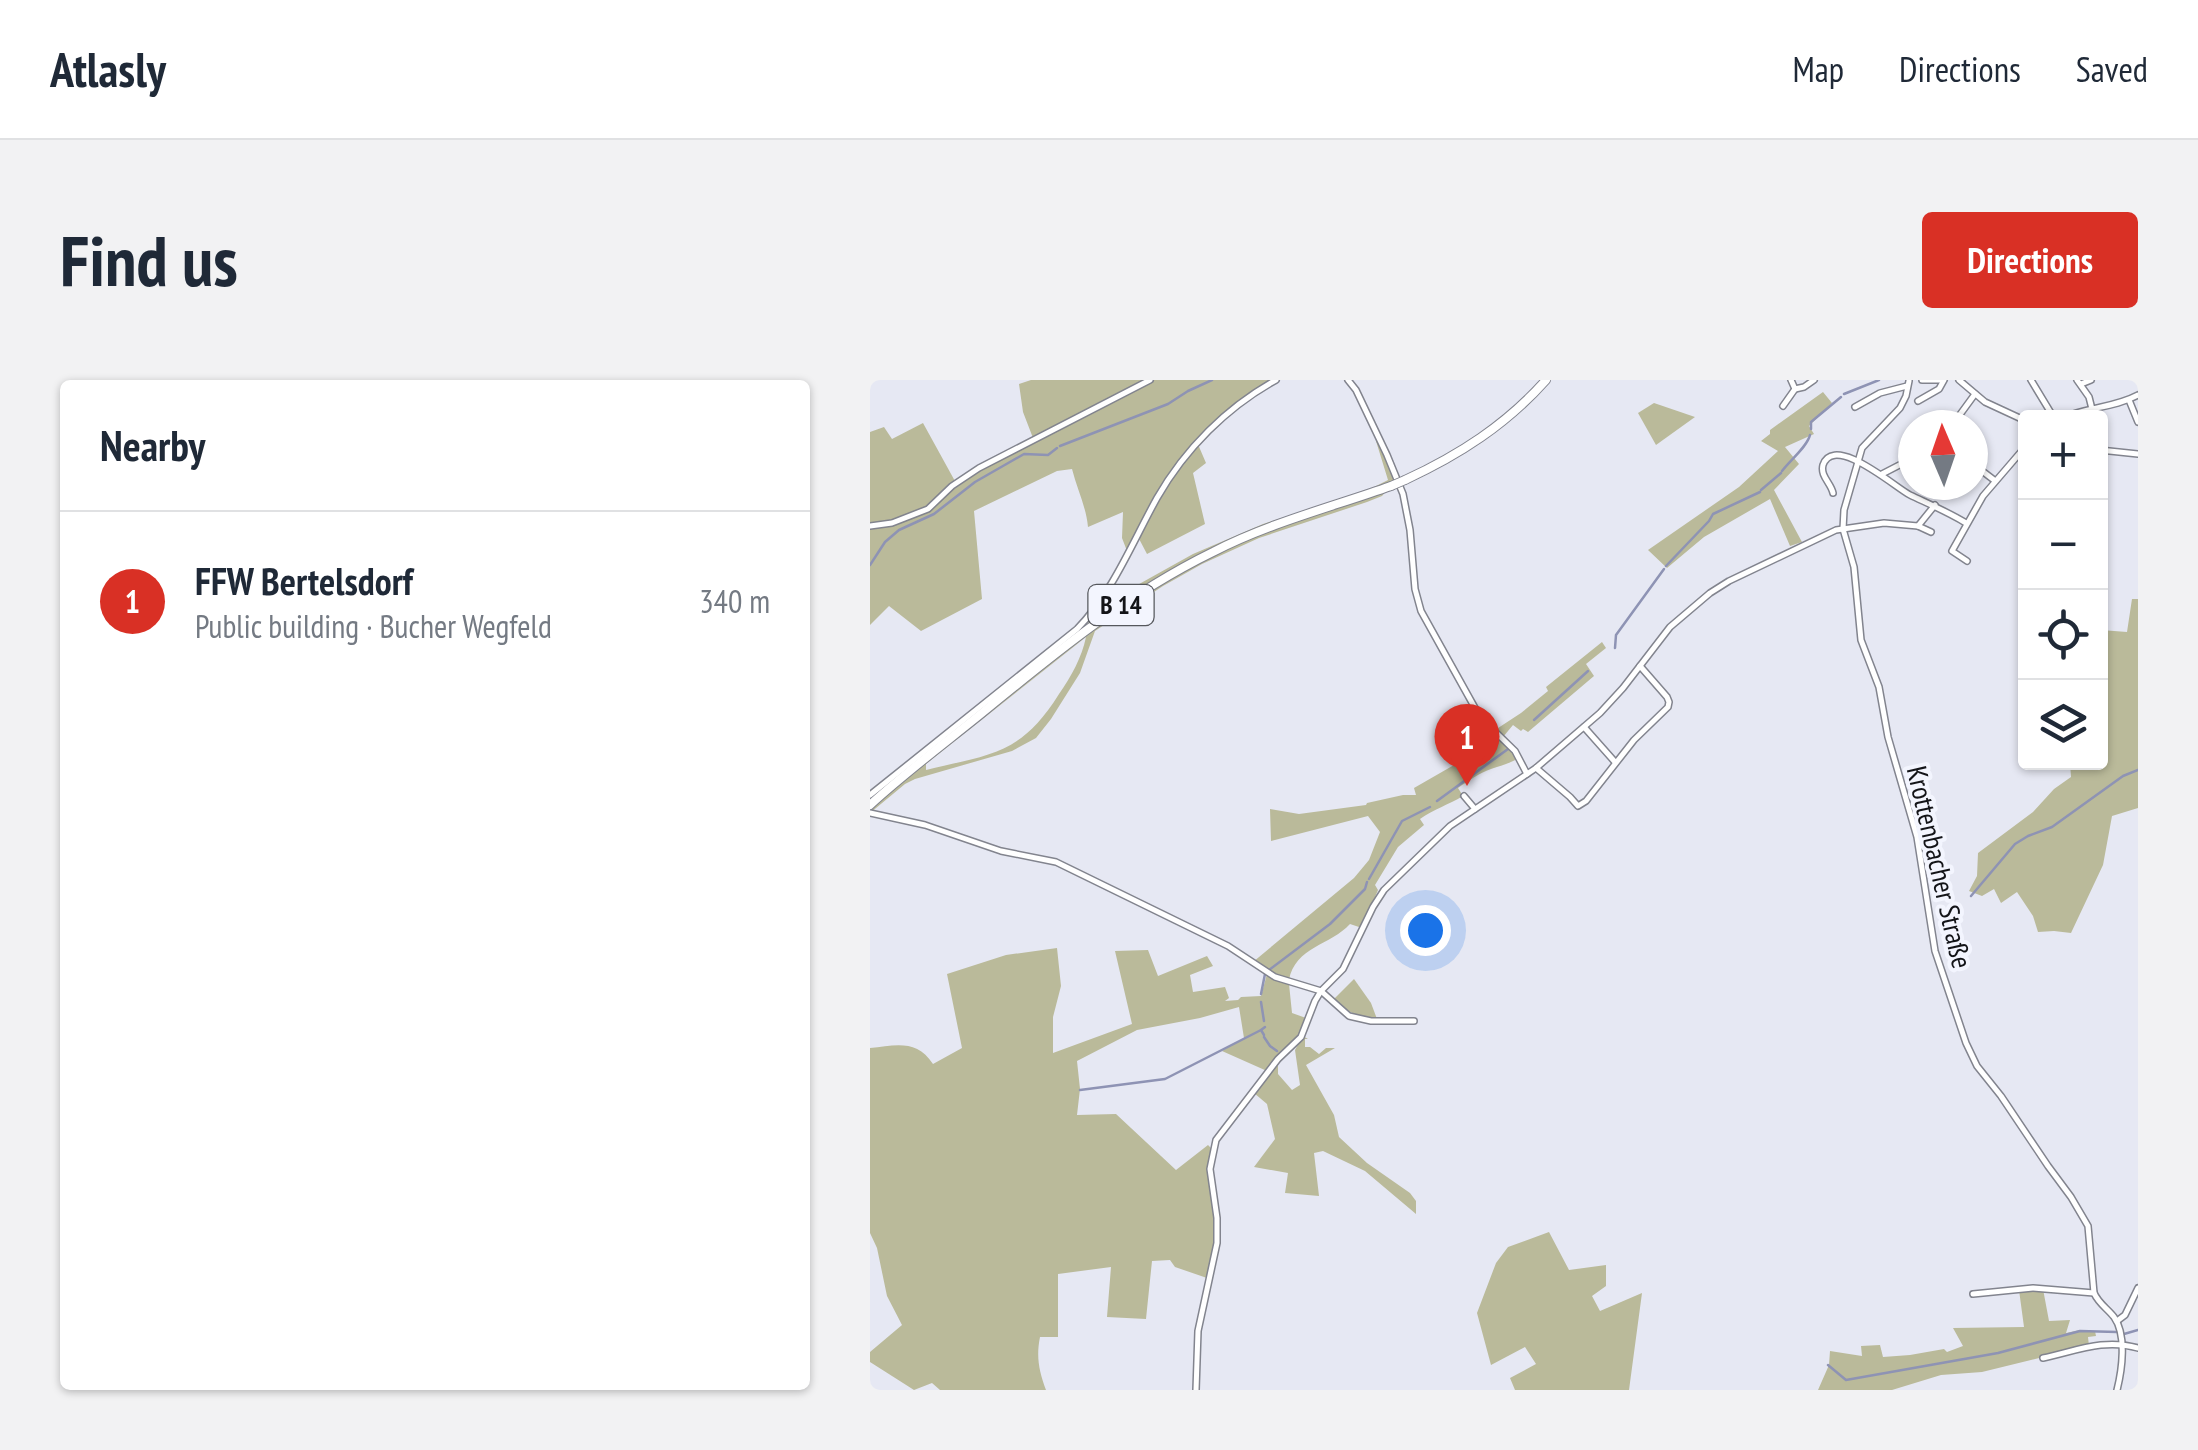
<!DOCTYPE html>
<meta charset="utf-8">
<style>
body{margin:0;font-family:"PT Sans Narrow",sans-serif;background:#f2f2f3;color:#1f2937}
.controls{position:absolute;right:30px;top:30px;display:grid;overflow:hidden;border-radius:10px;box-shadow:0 2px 8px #0004}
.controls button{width:90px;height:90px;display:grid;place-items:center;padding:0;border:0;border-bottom:2px solid #e0e1e3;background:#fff;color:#1f2937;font:50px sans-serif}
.compass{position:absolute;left:1028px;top:30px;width:90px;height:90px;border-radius:50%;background:#fff;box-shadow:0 2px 8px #0004;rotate:358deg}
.you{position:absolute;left:555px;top:550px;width:35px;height:35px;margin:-25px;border:8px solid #fff;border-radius:50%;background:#1a73e8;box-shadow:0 0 0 15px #1a73e833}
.badge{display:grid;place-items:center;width:65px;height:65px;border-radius:50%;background:#d93025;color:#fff;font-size:32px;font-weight:700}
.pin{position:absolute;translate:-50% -82px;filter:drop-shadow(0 2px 5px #0008)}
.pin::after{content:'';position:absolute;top:52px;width:35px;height:30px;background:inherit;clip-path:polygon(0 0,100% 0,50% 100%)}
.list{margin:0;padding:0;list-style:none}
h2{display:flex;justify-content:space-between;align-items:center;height:130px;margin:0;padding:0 40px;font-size:42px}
h2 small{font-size:32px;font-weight:400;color:#747a83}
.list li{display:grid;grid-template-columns:65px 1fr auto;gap:30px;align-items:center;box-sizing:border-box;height:180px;padding:0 40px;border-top:2px solid #e0e1e3}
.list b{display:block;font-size:38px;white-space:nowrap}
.list p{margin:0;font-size:32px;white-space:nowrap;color:#747a83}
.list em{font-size:32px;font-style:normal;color:#747a83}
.icon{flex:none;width:55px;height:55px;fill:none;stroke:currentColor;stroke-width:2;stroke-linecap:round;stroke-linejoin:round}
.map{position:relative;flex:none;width:1268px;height:1010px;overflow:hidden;border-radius:10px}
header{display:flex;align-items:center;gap:60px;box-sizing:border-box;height:140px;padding:0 50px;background:#fff;border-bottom:2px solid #e0e1e3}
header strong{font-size:48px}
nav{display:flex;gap:55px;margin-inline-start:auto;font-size:35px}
.intro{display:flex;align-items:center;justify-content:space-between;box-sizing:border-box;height:240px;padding:0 60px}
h1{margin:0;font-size:70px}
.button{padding:25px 45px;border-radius:10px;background:#d93025;color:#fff;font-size:35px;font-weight:700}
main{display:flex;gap:60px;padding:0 60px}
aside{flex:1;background:#fff;border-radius:10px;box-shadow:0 2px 8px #0004}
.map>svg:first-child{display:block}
</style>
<header>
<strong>Atlasly</strong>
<nav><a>Map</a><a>Directions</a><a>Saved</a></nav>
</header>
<div class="intro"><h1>Find us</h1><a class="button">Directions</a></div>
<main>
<aside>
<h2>Nearby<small></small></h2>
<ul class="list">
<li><span class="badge">1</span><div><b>FFW Bertelsdorf</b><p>Public building · Bucher Wegfeld</p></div><em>340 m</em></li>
</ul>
</aside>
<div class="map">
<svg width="1268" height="1010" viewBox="0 0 1268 1010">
<rect width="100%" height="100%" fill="#e6e8f3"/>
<!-- green -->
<g fill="#baba9a" fill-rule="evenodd">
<path d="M161,0h249l-27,14 -56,48 9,21 -13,10 12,51 -58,30 -10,-19 -10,16 -5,-13 1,-26 -35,15c-2,-21 -11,-38 -16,-58l-15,2 -83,40 8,88 -61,32 -32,-25 -19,19v-193l14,-5 8,12 31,-16 33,60 77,-45 -10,-26 -4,-28z"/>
<path d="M953,12l9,11 -23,23 5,8 -29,13 14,17 -25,26 28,52 -12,4 -20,-47 -66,38 -37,31 -19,-18 91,-63 39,-36 -17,-10 9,-7v-4z"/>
<path d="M784,23l41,14 -39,28 -18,-32z"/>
<path d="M509,60l17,41 -186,69 -35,18 -47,28 -58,43 -189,150 209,-168 17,-23 7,3 18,-13 61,-34 70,-30 105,-34 20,-10 -12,-39z"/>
<path d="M517,110l-5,6 -15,6 -108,36 -57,26 -39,22 -68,45 -15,42 -29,46 -15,19 -24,13 -97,28 -10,5 -35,29v-6l131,-107 117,-91 93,-54 73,-31zM216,257c-4,20 -15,40 -27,57 -38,61 -68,60 -133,76v-6z"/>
<path d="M1262,219h6v209l-26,8 -9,49 -32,68 -17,-2 -16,1 -5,-16 -16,-24 -16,11 -7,-14 -12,7 -13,-5 8,-15 1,-23 55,-41 21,-23 17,-12 -1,-14 30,-1 1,-39 3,-1 -4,-10 1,-82 26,2z"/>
<path d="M732,262l4,6 -20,16 8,12 -66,56 -5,-3 -2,2 -8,-6 -10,12 -8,-7 26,-17 27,-22 -2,-4z"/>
<path d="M630,358l11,10 6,11c-9,5 -17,7 -26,10 -12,4 -23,12 -33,19l5,8c-15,9 -29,13 -43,23l4,6 -26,22 -23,38 3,5 -16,38 -12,-4c-19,21 -55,23 -61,56l-14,-5 -22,-13 101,-84 15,-18 11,-28 -12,-16 -97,25 -1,-32 29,5 67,-9 1,-2 36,-8h13l-2,-7 47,-27 7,9z"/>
<path d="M187,568l4,38 -8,31v36l79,-29 -17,-73 33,-1 10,26 49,-20 6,10 -23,9 3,17 32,-5 4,11 -4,3 13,-1 3,-3 20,-1 6,-22 22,10 3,29 14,5 -7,17 -32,36 -45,-20 22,-13 -5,-31 -39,11 -63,12 -60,31 3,28 -3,26 39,-1 60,56 32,-25 3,3c-2,25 4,48 5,73 0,20 -4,37 -9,57l-32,-11 -5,-7 -18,1 -6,58 -39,-2 4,-50 -53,7v63h-18c-4,20 -1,34 6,53h-106l-8,-7 -18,7 -44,-28v-10l32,-27 -15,-29 -10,-48 -7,-15v-185c26,-3 47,-9 63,16l29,-16 -15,-74 59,-19z"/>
<path d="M484,599l17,24 6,16c-19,-1 -30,-8 -44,-19z"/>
<path d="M433,656l5,3h-3v8h5l9,7 7,-6h9l-29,17 28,50 5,22 28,26 43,30 6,8v13l-51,-43 -42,-20 -9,2 5,43 -34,-3 3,-20 -34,-6 21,-28 -8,-35 -13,-11 21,-28 3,1v8l14,16 8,-5 -5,-35z"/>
<path d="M679,852l20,38 37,-5v21l-14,10 8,15 42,-18 -13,97h-114l-5,-12 26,-14 -11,-17 -34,18 -14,-52 19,-50 12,-16z"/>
<path d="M1173,909l6,32 21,-1 -4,13 14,-3 15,1 1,5 -8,1 1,9 -107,26 -41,3 -49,15h-74l11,-25 1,-14 32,5 -1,-10 19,-1 3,12 27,-2 34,-6 3,3 16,-6 -10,-18 71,-1 -5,-37z"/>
</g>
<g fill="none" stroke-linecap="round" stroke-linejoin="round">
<!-- stream -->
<g stroke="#8e93b4" stroke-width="2.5">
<path d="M974,14l35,-14"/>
<path d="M941,49v-7l30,-25"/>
<path d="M190,66l108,-42 20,-13 24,-11"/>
<path d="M912,91c8,-11 25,-24 28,-36"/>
<path d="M891,110l20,-17"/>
<path d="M0,185l15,-23 14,-12 35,-16 41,-32 49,-28 24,1 9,-7"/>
<path d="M796,186l43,-45 4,-7 47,-22"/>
<path d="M745,268l1,-13 48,-66"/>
<path d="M664,340l54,-49"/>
<path d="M567,421l71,-52"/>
<path d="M499,499l33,-58 28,-14"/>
<path d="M1101,516l44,-52 13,-8 24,-9 71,-51 15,-6"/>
<path d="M399,590l61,-46 35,-35 2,-7"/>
<path d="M391,614l4,-20"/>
<path d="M391,622l3,19"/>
<path d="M394,655l-3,-5 4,-3"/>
<path d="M394,657l6,9 7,5"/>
<path d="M210,710l85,-11 96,-49"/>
<path d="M1254,954l14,-4"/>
<path d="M958,985l18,15 152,-27 82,-22 37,1"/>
</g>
<!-- minor casing -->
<g stroke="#82848e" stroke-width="8">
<g id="minor">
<path d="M478,0l8,10 31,65 16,39 7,36 5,59 6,22 59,106 35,34 12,23"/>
<path d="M921,0l4,9 9,-2 10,-7"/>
<path d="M1052,0h21"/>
<path d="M1089,0l26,22 41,19"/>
<path d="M1161,0l23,38"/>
<path d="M1207,0l12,17 3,12"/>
<path d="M1039,1l-3,15 -6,12 -38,40 -18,62 -1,19 11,38 7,73 18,47 9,50 29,100 18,114 31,92 11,23 24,30 47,70 23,31 17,29 6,67c5,11 13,15 20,24 13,18 8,53 3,73"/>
<path d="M1211,4l10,-4"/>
<path d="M1259,20l9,22"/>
<path d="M1048,21l21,-12 5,-9"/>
<path d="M913,26l12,-17"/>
<path d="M985,27l25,-14 27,-7"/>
<path d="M1192,38c25,-11 52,-10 76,-23"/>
<path d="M1076,45l10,-5 19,-26"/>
<path d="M1230,56v25"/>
<path d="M1230,70l38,4"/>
<path d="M1103,84l21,16"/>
<path d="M1012,94l31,-16"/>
<path d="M963,113c-2,-10 -13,-17 -10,-28 11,-32 73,23 87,30 19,9 38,17 56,28"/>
<path d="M0,146l22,-3 36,-14 24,-23 27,-18 171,-88"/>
<path d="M1048,146l17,-21"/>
<path d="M1097,181l-15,-10 31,-55 43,-50"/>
<path d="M714,347l31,35"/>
<path d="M666,388l34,29 8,9 8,-5 48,-61 34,-33 1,-5 -2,-5 -27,-31"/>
<path d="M0,415l207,-166c36,-37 55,-86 80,-131 28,-49 70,-91 119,-118"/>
<path d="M594,416l11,13"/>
<path d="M0,433l55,12 76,26 55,11 172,84 47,31 46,14 28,25 22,5h43"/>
<path d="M1103,914l60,-6 61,5"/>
<path d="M1247,941l8,-6 13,-27"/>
<path d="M1173,978c33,-7 61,-20 95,-10"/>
<path d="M326,1010l2,-59 19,-88v-25l-7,-49 6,-29 62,-81 23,-22 14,-36 6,-10 22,-22 30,-62 11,-17 66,-64 86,-58 64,-55 23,-25 47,-61 40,-34 19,-12 107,-51 48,-7 34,3 13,6"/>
</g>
</g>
<!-- major casing -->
<g stroke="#82848e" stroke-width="10">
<g id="major">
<path d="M535,100c54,-25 101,-55 141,-100"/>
<path d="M0,425c36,-33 75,-62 112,-92 73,-60 145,-119 231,-161 56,-29 119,-45 178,-66"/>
</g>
</g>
<!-- minor -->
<use href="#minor" stroke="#fff" stroke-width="5"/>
<!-- major -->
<use href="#major" stroke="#fff" stroke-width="8"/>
<!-- major-bridge casing -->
<g stroke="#82848e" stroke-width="10" stroke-linecap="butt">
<path id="major-bridge" d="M521,106l14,-6"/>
</g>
<!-- major-bridge -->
<use href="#major-bridge" stroke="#fff" stroke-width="8"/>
</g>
<g text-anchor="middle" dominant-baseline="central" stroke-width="8" stroke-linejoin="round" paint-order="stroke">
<!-- shield labels -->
<rect fill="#f3f5fe" stroke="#56585d" stroke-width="2.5" x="218.5" y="205" width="65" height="40" rx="8"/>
<g font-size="25" font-weight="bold" fill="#131418">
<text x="251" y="225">B 14</text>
</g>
<!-- street labels -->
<g font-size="28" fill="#131418" stroke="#f3f5fe">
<text transform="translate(1070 487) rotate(77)">Krottenbacher Straße</text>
</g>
</g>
</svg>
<div class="controls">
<button>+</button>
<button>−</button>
<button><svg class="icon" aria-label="locate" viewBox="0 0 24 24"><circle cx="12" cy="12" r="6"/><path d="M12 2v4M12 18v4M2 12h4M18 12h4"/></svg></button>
<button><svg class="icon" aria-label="layers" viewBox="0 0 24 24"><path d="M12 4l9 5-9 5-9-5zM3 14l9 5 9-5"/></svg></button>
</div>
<svg class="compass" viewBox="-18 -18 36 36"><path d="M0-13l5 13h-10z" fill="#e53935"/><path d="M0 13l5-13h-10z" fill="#747a83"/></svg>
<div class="you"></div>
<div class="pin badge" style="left:597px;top:406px">1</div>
</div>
</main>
